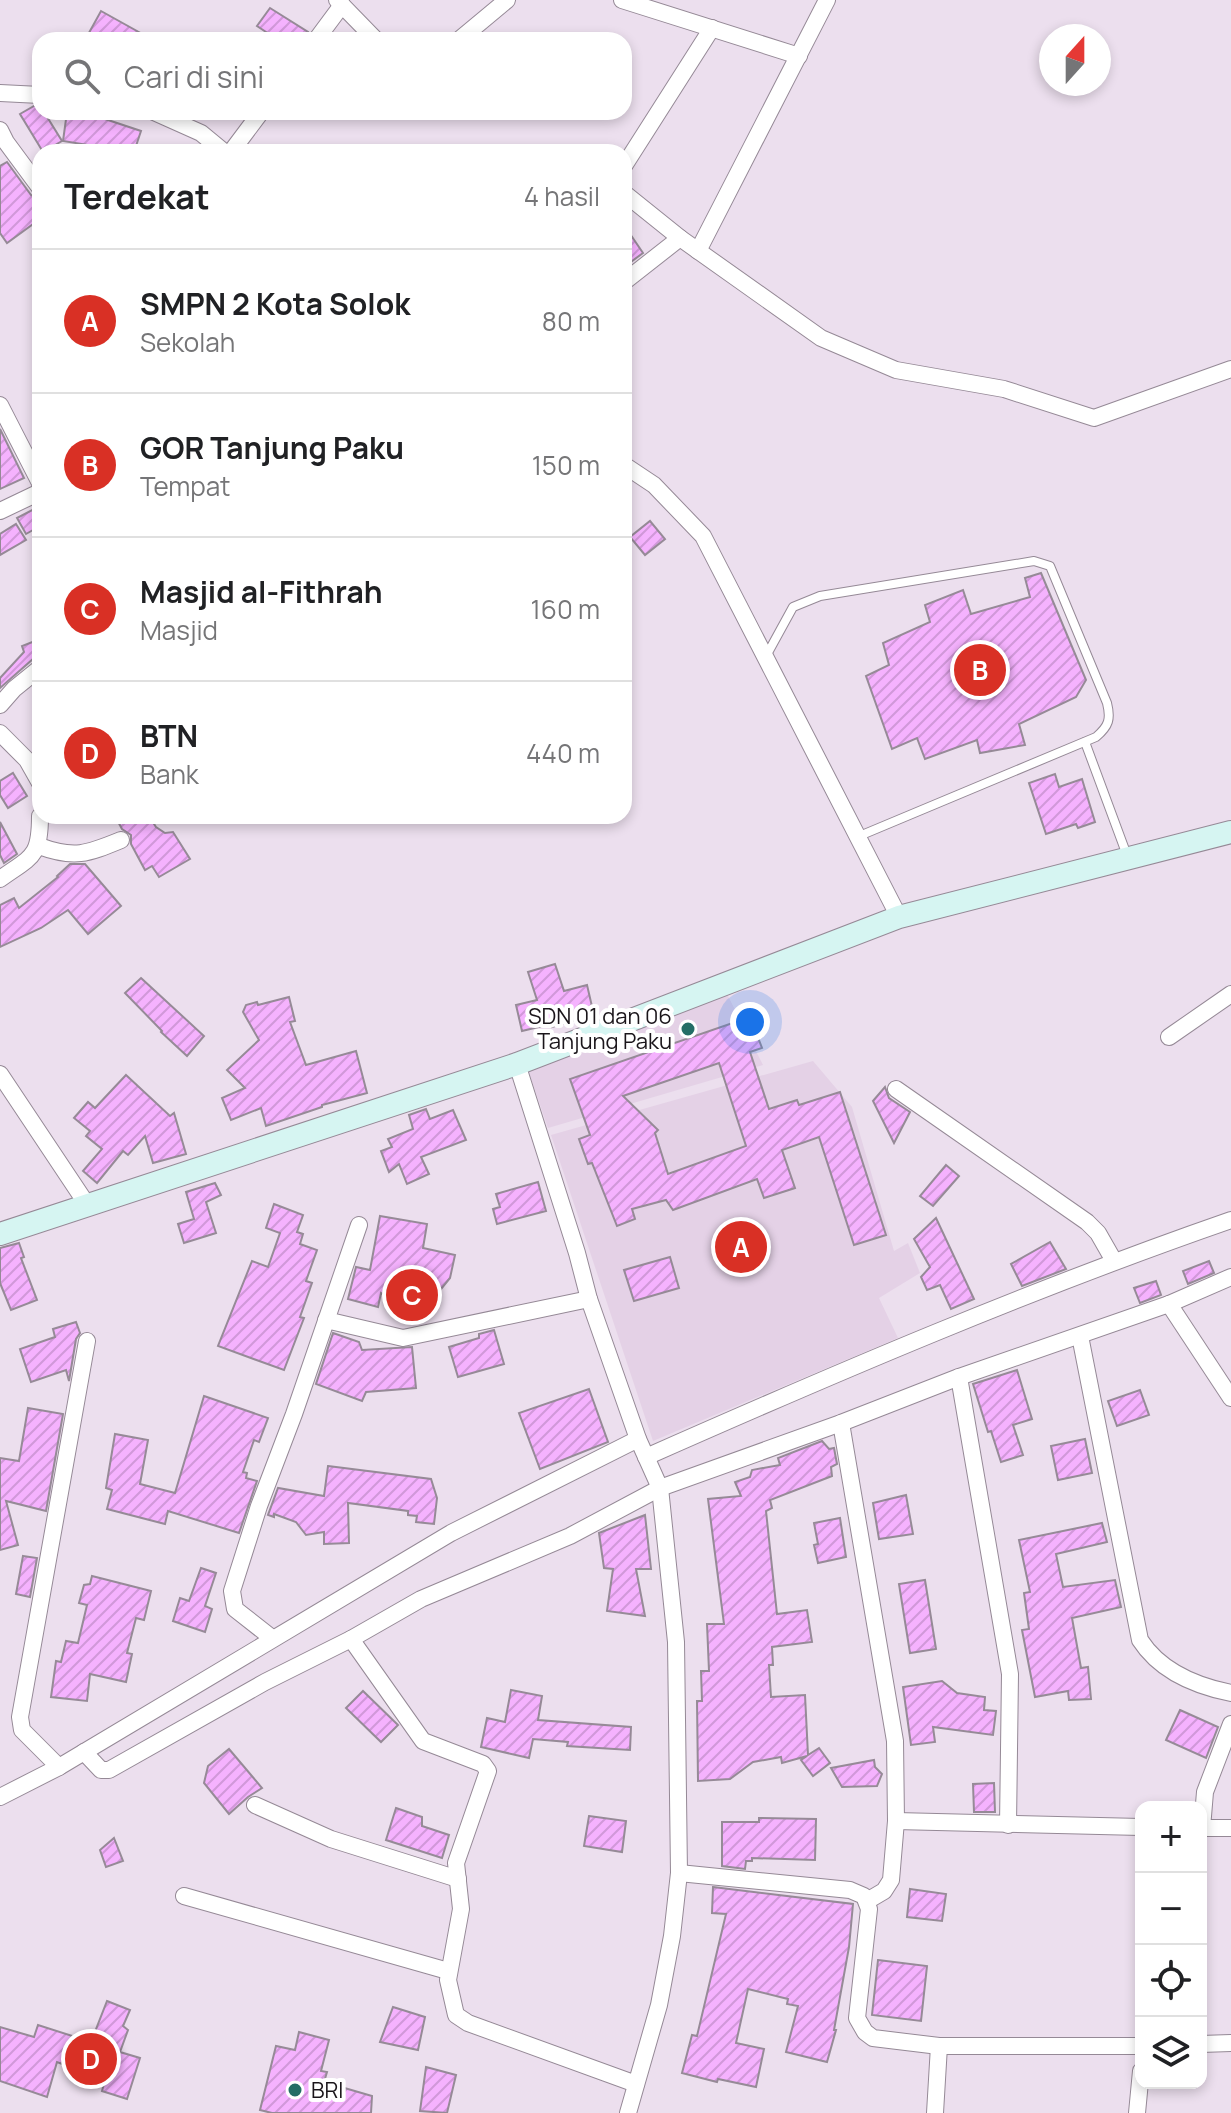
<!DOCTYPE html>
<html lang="id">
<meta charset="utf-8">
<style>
body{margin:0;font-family:Manrope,sans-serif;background:#f2f2f2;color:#202124}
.controls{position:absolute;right:24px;bottom:24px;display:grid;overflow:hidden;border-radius:16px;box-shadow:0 4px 12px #0003}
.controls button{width:72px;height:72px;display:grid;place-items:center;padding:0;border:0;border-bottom:2px solid #e0e0e0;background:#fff;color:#202124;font:40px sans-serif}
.compass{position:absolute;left:1039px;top:24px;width:72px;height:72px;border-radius:50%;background:#fff;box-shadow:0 4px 12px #0003;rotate:21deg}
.you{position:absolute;left:750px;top:1022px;width:28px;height:28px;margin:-20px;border:6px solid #fff;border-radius:50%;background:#1a73e8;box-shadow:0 0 0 12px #1a73e833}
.badge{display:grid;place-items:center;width:52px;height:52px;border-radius:50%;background:#d93025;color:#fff;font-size:26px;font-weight:700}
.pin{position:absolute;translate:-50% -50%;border:4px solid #fff;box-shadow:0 2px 8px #0006}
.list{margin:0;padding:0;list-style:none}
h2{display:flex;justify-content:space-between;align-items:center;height:104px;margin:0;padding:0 32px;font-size:34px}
h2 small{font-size:26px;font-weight:400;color:#757577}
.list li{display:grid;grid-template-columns:52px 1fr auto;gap:24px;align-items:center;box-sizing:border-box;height:144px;padding:0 32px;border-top:2px solid #e0e0e0}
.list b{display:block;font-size:30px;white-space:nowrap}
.list p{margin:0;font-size:26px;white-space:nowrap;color:#757577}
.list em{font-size:26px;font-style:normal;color:#757577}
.icon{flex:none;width:44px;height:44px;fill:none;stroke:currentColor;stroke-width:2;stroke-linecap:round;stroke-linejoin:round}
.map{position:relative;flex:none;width:1231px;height:2113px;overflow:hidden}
.search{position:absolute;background:#fff;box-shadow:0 4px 12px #0003;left:32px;top:32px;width:600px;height:88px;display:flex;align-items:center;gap:20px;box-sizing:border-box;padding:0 28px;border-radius:24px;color:#757577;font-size:30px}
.panel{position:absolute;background:#fff;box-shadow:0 4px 12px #0003;left:32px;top:144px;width:600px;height:680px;border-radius:24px}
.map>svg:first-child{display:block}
</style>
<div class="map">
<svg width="1231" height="2113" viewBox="0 0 1231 2113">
<defs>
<pattern id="building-hatch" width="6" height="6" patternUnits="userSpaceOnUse" patternTransform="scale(2)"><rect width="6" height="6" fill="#f5b2fe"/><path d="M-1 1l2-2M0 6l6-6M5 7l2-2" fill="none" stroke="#d198d9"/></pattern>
</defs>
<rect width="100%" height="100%" fill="#ecdfee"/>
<!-- built -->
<g fill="#e4d1e6">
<path d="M727,994l36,71 -215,63 -21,-61z"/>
<path d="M813,1061l39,46 42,144 14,-8 12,30 -41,25 19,40 -245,103 -102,-306z"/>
</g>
<!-- building -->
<g fill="url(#building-hatch)" stroke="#968a97" stroke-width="2" fill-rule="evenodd">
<path d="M270,8l38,24 -3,8h-40l4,-6 -12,-8z"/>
<path d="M101,11l52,29h-68z"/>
<path d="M34,106h6v6h4l18,29 -19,11 -23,-38z"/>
<path d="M67,112h39l-1,7 36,12 -7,21h-48l2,-7 -25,-4z"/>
<path d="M7,162l24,33 9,4v20l-33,24 -7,-10v-67z"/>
<path d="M624,225l19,28 -19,14z"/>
<path d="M0,429l24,49 -24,11z"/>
<path d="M40,506v20l-14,8 -9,-16z"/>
<path d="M650,521l15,18 -20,16 -15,-18z"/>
<path d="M16,524l10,16 -26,15v-21z"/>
<path d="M1041,573l45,107 -10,17 -57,27 6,21 -45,8 -3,-13 -52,19 -8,-21 -25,11 -26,-73 23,-11 -6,-22 47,-21 -5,-17 38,-15 8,24 59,-17 -5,-19z"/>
<path d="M40,639v18l-7,2 -33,29v-10l24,-26 -2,-6z"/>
<path d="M13,773l14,23 -19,12 -8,-13v-14z"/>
<path d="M1055,774l4,13 23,-8 13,43 -17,6 -2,-4 -30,10 -17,-51z"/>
<path d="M115,816h34l7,11 9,6 8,-1 17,27 -31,18 -7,-11 -7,4 -14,-26v-9l-9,-6z"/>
<path d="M0,822l17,32 -13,9 -4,-8z"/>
<path d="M70,864h15l36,42 -33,28 -20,-24 -27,18 -41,19v-42l14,-7 5,10 39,-31 -1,-1z"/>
<path d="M555,964l9,27 23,-6 7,30 -42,12 -1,-3 -29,7 -6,-26 21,-5 -9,-28z"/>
<path d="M141,978l63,58 -17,20 -26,-24 1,-1 -37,-38z"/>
<path d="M289,997l6,24 -5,1 16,43 50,-14 11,42 -45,12v2l-56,19 -5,-18 -30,12 -9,-22 23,-10 -18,-18 32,-30 -16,-28 3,-7 11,-3 1,3z"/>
<path d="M750,1017l12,31 -12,4 19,57 28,-9 2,5 41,-13 46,143 -32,10 -35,-108 -37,13 13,38 -31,10 -7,-19 -84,31 -7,-10 -34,9 3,10 -18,7 -25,-63 -4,1 -9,-25 11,-4 -20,-56zM719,1063l27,83 -78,28 -13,-41 3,-3 -35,-34z"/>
<path d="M126,1075l44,41 4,-3 12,41 -33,9 -8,-27 -17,19 -5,-4 -26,32 -14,-12 19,-22 -16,-13 4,-5 -16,-13 14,-16 7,6z"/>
<path d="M885,1087l4,11 21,14 -16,31 -21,-42z"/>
<path d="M426,1109l4,10 23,-9 13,30 -45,17 8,17 -22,10 -8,-20 -10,8 -8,-21 11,-4 -4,-8 25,-10 -4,-14z"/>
<path d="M946,1165l13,11 -26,30 -13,-10z"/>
<path d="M538,1182l8,29 -49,13 -4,-15 7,-2 -4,-13z"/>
<path d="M215,1183l6,12 -15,7 10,31 -32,10 -6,-19 16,-5 -8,-27z"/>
<path d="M274,1204l29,11 -6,17 6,2 -3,10 17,6 -11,31 6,2 -12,34 4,1 -20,52 -66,-24 34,-85 16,6 12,-34 -14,-5z"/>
<path d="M380,1216l47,8 -4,24 32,7 -5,23 -35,43 -34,-28 -3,14 -30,-8 8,-32 14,3z"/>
<path d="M936,1218l38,81 -23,10 -11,-24 -13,5 -6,-13 9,-10 -16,-28z"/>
<path d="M1050,1242l16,27 -44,17 -11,-22z"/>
<path d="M19,1243l5,14 -3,1 16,42 -26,10 -11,-27v-35z"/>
<path d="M670,1257l9,31 -45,13 -10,-31z"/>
<path d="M1209,1261l5,12 -26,11 -5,-13z"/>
<path d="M1156,1281l5,14 -21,8 -6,-15z"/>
<path d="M76,1322l4,11 -4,6 -7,42 -3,-11 -35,12 -11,-33 35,-12 -2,-8z"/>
<path d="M494,1330l10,34 -46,13 -9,-30 30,-9v-4z"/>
<path d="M333,1333l26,9 3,8 50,-3 4,41 -50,4 -4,9 -46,-17z"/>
<path d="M1017,1370l15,49 -19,6 10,30 -22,7 -10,-31 -3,1 -15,-48z"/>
<path d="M589,1389l19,53 -68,27 -21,-56z"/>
<path d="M1140,1390l9,25 -32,11 -9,-25z"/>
<path d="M204,1396l64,22 -9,24 -5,-2 -11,32 4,1 -1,5 11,3 -18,52 -71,-22 -3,13 -58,-15 5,-19 -6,-2 9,-54 33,6 -8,44 35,9z"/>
<path d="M28,1408l35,6 -17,97 -40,-10 12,44 -18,5v-92l19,3z"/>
<path d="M1085,1439l7,34 -34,7 -7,-34z"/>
<path d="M822,1441l7,8 5,-1 3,16 -6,3 1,9 -62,24 2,8 -6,3 11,103 30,-4 5,32 -40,5 1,18h-4l2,32 34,-2 3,60 11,-7 11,15 -17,13 -12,-16 6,-4 -25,7 -1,-6 -28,5 -23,17 -32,2 -1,-80h5l-1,-30h8l-2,-47h17l-16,-125 33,-3 -6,-14 15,-5 2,-7 28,-5 -2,-7z"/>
<path d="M328,1466l103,13 6,19 -3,26 -18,-2 1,-6 -9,-1v-4l-60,-8 1,40 -25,1v-12l-18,3 -10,-13 -22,-8v3l-6,-2 10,-27 46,8z"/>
<path d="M906,1495l7,39 -34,5 -6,-36z"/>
<path d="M645,1515l6,54h-15l9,47 -38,-5 6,-42 -9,-1 -5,-35z"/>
<path d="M840,1518l6,39 -28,6 -4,-18 4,-1 -4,-21z"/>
<path d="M1102,1523l5,19 -51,12 7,33 52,-7 6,27 -49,11 9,50 7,-1 3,32 -22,1 -1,-9 -33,6 -13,-67 7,-1 -5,-36 6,-1 -11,-52z"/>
<path d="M23,1556l14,2 -7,39 -14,-3z"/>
<path d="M201,1568l15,5 -11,33 7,3 -7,23 -32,-11 7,-23 9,3z"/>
<path d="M92,1576l59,15 -7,29 -8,-2 -9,35 5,1 -6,28 -36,-8 -3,27 -36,-4 5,-36 5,1 5,-21 12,2 9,-38 -8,-2 5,-18 6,-1z"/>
<path d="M925,1580l11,69 -26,4 -11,-69z"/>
<path d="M942,1681l15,12 28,4 -1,13 12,1 -3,24 -60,-8 2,15 -24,3 -8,-58z"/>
<path d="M511,1690l31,6 -4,24 93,7 -1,23 -63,-4 1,-4 -35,-3 -4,19 -48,-11 6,-29 18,4z"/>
<path d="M363,1691l35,34 -17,17 -35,-34z"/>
<path d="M1180,1710l38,17 -12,31 -40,-18z"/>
<path d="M229,1749l33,39 -14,9 -19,17 -25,-31 4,-17z"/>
<path d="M874,1760l1,7 7,7 -5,12 -35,1 -11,-19z"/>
<path d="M994,1783l1,29h-21l-1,-28z"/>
<path d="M396,1808l26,9v9l27,9 -7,23 -56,-18z"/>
<path d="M589,1816l37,5 -4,31 -38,-6z"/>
<path d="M759,1818l57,1 -1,41 -63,-2v3h-6l-1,8 -23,-3v-44h37z"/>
<path d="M114,1838l9,23 -17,6 -6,-17z"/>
<path d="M713,1887l140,17 -4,43 -15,83h2l-9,32 -41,-10 12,-46 -11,-2 1,-5 -40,-10 -12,54 28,6 -8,38 -38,-8 -1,3 -35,-9 10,-38 5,1 29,-122 -14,-1z"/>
<path d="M910,1889l36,5 -4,27 -35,-4z"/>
<path d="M878,1960l49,6 -6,55 -49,-6z"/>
<path d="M107,2001l23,9 -7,16 5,4 -8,22 20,6 -13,41 -25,-8 3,-11 -48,-18 -10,35 -47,-16v-54l34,10 4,-12 53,17z"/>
<path d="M393,2007l32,10 -7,33 -38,-8z"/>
<path d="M299,2032l30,8 -8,31 6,1 -3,10 48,14 -1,17h-99l-12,-3 16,-64 19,4z"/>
<path d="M426,2067l30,8 -9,38 -27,-2z"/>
</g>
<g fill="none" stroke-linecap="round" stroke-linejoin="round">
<!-- lane casing -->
<g stroke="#958996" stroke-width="10">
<g id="lane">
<path d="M765,658l28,-51 27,-11 214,-35 16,5 57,137c4,16 2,23 -11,34l-239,100"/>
<path d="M1085,742l43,116"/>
</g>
</g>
<!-- street casing -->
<g stroke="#958996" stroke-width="18">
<g id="street">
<path d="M337,0l39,40"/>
<path d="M622,0l177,56"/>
<path d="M316,40l26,-35"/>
<path d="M459,40l48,-40"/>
<path d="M0,93l40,2"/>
<path d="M154,112l47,21 23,19"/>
<path d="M0,130l6,12 34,46"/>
<path d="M231,152l30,-40"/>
<path d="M624,166l88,-138"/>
<path d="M624,193l56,45 141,100 75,32 108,19 90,29 137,-49"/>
<path d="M698,251l129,-251"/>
<path d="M624,282l56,-44"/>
<path d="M0,405l40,78"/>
<path d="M624,465l30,20 49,51 196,381"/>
<path d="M0,511l40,-19"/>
<path d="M0,705l14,-16 26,-21"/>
<path d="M0,733l27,27 13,23"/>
<path d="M39,846c35,13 48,8 82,-6"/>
<path d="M0,879c32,-23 40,-21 40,-63"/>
<path d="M1169,1037l62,-43"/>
<path d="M517,1064l60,189 12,46 49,140 22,49 16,154 3,231 -7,63 -13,69 -31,108"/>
<path d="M0,1074l88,132"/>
<path d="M896,1089l191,133 11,11 16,28"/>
<path d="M1169,1304l62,94"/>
<path d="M326,1320l77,18 186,-39"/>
<path d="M1080,1336l60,304c20,31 56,46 91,53"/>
<path d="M959,1377l51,297 -2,151"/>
<path d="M841,1423l54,318 1,80 -5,59 -7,11 -17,10"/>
<path d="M646,1457c192,-85 386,-168 585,-237"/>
<path d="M272,1638l-37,-29 -3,-18 27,-85 35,-92 65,-189"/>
<path d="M351,1639l72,102 60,23 5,7 -32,92 5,46 -13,71 8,35 12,8 168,61"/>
<path d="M84,1752l17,18h8l156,-88 86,-43 70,-40 149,-63 90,-48 181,-65 118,-46 210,-73 62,-27"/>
<path d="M59,1767l-37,-37 -2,-13 67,-376"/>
<path d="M0,1797l59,-30 392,-234 187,-94"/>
<path d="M255,1805l76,34 127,40"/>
<path d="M896,1821l245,6"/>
<path d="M1201,1828h30"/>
<path d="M1202,1828l3,-36 26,-68"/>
<path d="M679,1873l171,17 14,6 5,13 -12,109 8,14 8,6 66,8h202"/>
<path d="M184,1896l264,75"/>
<path d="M1201,2044l30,-1"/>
<path d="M935,2113l4,-67"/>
<path d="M1137,2113l4,-42"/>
</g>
</g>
<!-- secondary casing -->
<g stroke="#958996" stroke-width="24">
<path id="secondary" d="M0,1234l517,-170 382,-147 332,-85"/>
</g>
<!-- lane -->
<use href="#lane" stroke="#fff" stroke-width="8"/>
<!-- street -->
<use href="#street" stroke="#fff" stroke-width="16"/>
<!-- secondary -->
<use href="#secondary" stroke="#d6f5f2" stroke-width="22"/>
</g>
<!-- markers -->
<g fill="#246d66" stroke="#fff" stroke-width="3">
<circle cx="688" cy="1029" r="8"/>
<circle cx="295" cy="2090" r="8"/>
</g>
<g text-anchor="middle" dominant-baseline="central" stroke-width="8" stroke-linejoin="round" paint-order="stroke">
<!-- poi labels -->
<g font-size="22" fill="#1a151a" stroke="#fff" text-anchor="end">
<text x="672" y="1016">SDN 01 dan 06<tspan x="672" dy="25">Tanjung Paku</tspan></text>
<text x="311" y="2090" text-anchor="start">BRI</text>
</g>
</g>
</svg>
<div class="controls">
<button>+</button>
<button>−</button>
<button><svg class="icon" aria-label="locate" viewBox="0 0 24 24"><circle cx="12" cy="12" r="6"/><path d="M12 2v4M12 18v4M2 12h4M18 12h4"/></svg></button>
<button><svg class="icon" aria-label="layers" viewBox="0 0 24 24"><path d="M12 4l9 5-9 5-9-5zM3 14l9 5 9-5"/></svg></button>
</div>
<svg class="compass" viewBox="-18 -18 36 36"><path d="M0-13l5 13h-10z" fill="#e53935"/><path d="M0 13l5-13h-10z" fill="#757577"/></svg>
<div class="you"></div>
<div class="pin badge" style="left:741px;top:1247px">A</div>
<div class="pin badge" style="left:980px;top:670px">B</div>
<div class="pin badge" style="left:412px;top:1295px">C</div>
<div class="pin badge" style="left:91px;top:2059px">D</div>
<div class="search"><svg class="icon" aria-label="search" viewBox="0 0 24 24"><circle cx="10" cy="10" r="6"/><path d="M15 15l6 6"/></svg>Cari di sini</div>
<section class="panel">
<h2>Terdekat<small>4 hasil</small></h2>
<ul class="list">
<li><span class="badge">A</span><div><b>SMPN 2 Kota Solok</b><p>Sekolah</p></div><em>80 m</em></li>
<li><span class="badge">B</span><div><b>GOR Tanjung Paku</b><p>Tempat</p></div><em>150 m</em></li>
<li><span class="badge">C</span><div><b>Masjid al-Fithrah</b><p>Masjid</p></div><em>160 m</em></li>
<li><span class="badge">D</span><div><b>BTN</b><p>Bank</p></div><em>440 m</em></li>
</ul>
</section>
</div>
